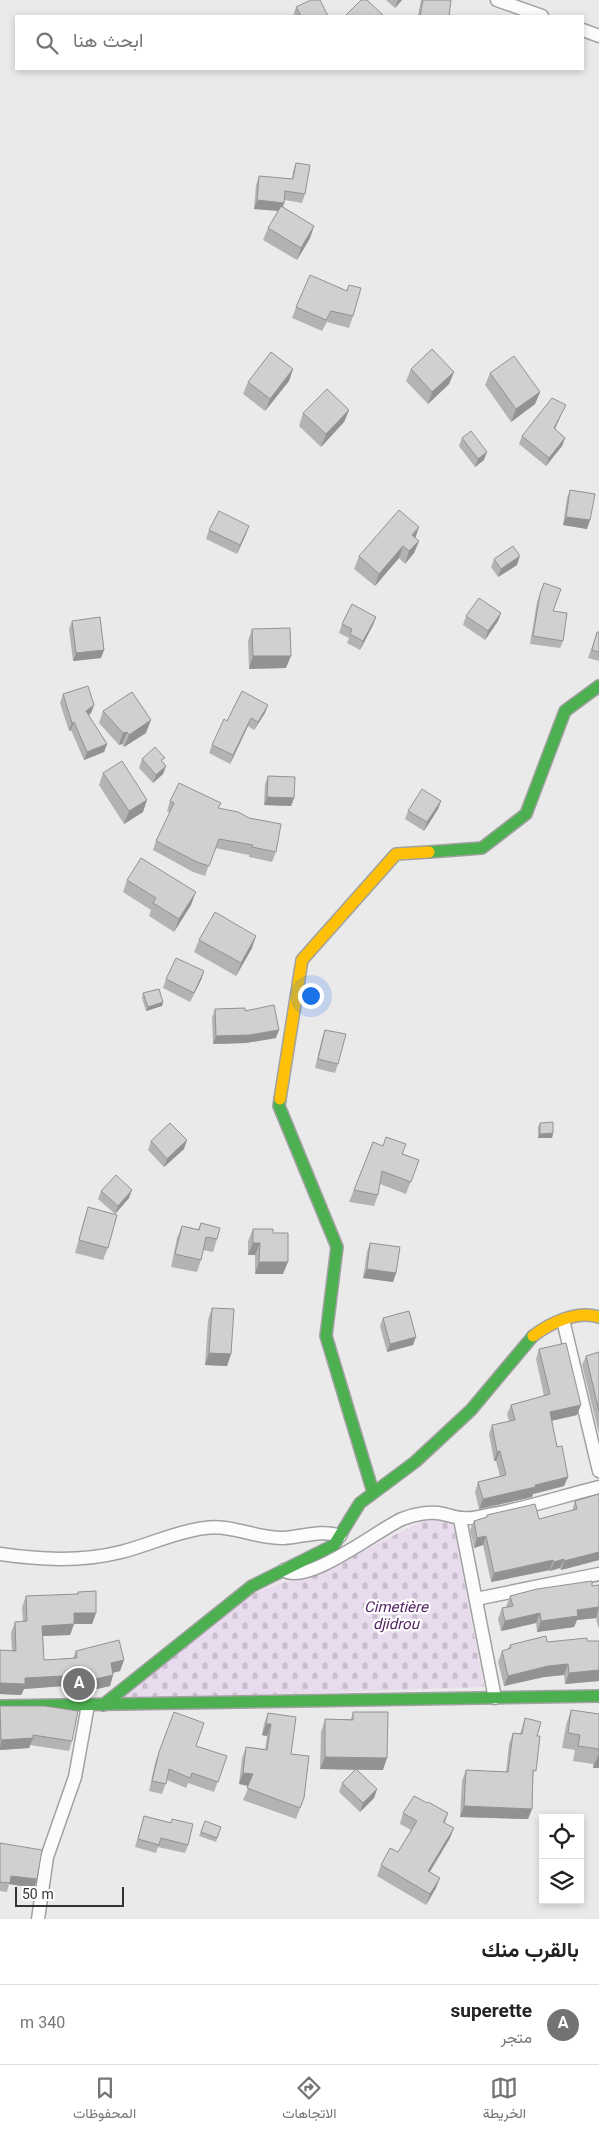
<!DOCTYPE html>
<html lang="ar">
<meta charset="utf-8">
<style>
body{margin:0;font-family:Georgia,Vazirmatn,serif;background:#f2f2f2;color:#222;direction:rtl}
.controls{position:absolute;right:15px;bottom:15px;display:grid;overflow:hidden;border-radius:0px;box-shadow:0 2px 8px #0003}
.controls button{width:45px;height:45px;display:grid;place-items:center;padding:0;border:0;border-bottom:1px solid #e0e0e0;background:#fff;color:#222;font:25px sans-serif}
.scale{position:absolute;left:15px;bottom:12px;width:109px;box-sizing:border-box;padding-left:5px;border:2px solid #333334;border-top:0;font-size:14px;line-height:18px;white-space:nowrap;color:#333334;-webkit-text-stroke:4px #fff;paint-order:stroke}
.you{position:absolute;left:310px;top:995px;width:18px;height:18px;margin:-12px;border:4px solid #fff;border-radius:50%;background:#1a73e8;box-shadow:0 0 0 8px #1a73e833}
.badge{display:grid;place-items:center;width:32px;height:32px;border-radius:50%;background:#737374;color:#fff;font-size:16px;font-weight:700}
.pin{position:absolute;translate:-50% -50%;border:2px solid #fff;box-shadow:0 1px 5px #0006}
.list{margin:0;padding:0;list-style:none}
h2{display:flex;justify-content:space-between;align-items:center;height:65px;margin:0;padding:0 20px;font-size:21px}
h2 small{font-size:16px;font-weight:400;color:#767676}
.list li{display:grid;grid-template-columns:32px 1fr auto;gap:15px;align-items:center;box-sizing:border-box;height:80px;padding:0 20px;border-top:1px solid #e0e0e0}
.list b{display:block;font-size:19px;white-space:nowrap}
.list p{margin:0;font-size:16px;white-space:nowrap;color:#767676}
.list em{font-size:16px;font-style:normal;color:#767676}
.icon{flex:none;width:28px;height:28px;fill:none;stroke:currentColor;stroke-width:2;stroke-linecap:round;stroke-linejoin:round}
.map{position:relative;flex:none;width:599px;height:1919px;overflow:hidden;direction:ltr}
.search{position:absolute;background:#fff;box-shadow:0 2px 8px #0003;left:15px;right:15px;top:15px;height:55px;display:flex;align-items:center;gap:12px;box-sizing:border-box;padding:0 18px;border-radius:0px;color:#767676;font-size:19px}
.sheet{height:145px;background:#fff}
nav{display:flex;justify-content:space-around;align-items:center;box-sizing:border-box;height:70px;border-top:1px solid #e0e0e0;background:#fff;font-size:14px;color:#767676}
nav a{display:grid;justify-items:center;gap:2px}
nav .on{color:#737374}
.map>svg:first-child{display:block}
</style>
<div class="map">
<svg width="599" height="1919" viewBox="0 0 599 1919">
<defs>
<pattern id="cemetery-stones" width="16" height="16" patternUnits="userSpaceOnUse" patternTransform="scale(1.25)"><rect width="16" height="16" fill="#e9dbee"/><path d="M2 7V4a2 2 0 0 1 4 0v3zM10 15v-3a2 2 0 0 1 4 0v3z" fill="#c8bccd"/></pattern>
</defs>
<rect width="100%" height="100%" fill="#ebeaeb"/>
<!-- cemetery -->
<path fill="url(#cemetery-stones)" d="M452,1518l32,169 -369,13 137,-106 95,-35 75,-38z"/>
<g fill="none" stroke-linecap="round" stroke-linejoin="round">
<!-- street casing -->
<g stroke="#a1a1a1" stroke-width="15">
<g id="street">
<path d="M497,0l45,16"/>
<path d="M583,30l16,6"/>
<path d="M563,1320l36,151"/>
<path d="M460,1519l35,179"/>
<path d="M0,1554c40,6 82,8 121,-2 28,-7 56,-21 84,-24 27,-4 52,11 79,10 18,-1 38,-9 56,-2"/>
<path d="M284,1570c22,17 95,-41 118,-51 12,-5 29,-8 41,-5 6,1 13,4 19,4 8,1 18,-1 26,-3 37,-6 74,-19 111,-28"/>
<path d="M476,1599l123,-25"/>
<path d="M38,1919l9,-62 28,-80 13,-72"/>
</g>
</g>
<!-- fast casing -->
<g stroke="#a1a1a1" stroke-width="14">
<g id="fast">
<path d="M429,852l53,-4 44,-34 39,-103 34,-25"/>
<path d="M280,1099l-1,7 58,141 -11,89 47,156"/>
<path d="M103,1705l149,-119 82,-41 26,-42 55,-41 56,-52 62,-74"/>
<path d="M0,1706l599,-10"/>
</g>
</g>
<!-- slow casing -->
<g stroke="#a1a1a1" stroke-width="14">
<g id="slow">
<path d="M280,1099l22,-139 94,-106 33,-2"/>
<path d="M533,1336c17,-13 44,-26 66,-19"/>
</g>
</g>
<!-- street -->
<use href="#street" stroke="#fcfcfc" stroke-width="12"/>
<!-- fast -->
<use href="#fast" stroke="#4caf50" stroke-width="11"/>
<!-- slow -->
<use href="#slow" stroke="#ffc107" stroke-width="11"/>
</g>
<!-- wall -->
<g fill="#b4b3b3">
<path d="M386,0h16l-7,8z"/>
<path d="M421,0h30l-2,16h-31z"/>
<path d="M296,7l32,9h-35z"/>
<path d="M296,163l9,31 -3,9 -17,-3 -2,7 31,19 -4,12 -13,22 -34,-20 5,-12 10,-17 -24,-2 2,-24 3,-9 33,3 1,-8z"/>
<path d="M349,285l4,31 -4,12 -22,-6 -5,9 -30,-13 4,-11 50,-16z"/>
<path d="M293,369l-4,12 -24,30 -22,-17 5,-12z"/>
<path d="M411,369l43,3 -5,12 -21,20 -22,-23z"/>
<path d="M490,373l50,19 -5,12 -24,18 -26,-37z"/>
<path d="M566,405l-4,8 -7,16 10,9 -3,8 -16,20 -27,-22 3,-8z"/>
<path d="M349,410l-5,12 -23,25 -22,-21 4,-13z"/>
<path d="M462,438l22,22 -9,7 -16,-21z"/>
<path d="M570,490l20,30 -3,9 -24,-4 4,-27z"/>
<path d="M209,530l37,4 -9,20 -31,-15z"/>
<path d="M415,538l4,3 -5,12 -9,11 -6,-6 -24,28 -21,-17 5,-13z"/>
<path d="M494,559l23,6 -19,12 -7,-10z"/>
<path d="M544,583l19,58 -3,7 -30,-4 7,-42z"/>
<path d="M501,613l-3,8 -13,19 -22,-15 3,-9z"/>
<path d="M376,617l-3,8 -13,25 -13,-7 2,-5 -10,-5 3,-9z"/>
<path d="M72,621l32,29 -3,8 -28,3 -4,-32z"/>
<path d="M252,629l34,39 -37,1 -1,-28z"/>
<path d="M597,632h2v29l-11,-3z"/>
<path d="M63,694l31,11 -3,8 -3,2 19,29 -3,8 -20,8 -13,-30 -2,1 -9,-28z"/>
<path d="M103,711l43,22 -22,14 -2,-3 -3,1 -20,-22z"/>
<path d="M265,713l-11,17 -6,-4 -18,38 -21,-11 3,-8 15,-24z"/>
<path d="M142,759l21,3 3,4 -3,8 -10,9 -14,-15z"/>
<path d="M103,773l40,39 -19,12 -25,-39z"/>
<path d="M268,776l26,22 -3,8 -27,-1 1,-21z"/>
<path d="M170,801l51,2 -2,5 57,44 -4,10 -23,-5v-2l-34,-7 -10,28 -12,-4 -40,-22 3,-9 14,-28 -3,-2z"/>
<path d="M441,801l-3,8 -14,22 -19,-12 3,-8z"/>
<path d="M127,880l64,25 -17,27 -25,-16 2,-6 -28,-18z"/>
<path d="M199,940l53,8 -16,28 -42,-24z"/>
<path d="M204,971l-3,9 -11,22 -27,-14 3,-9z"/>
<path d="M143,993l20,9 -1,4 -16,5 -4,-13z"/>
<path d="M215,1009l30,2 31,27 -30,5 -33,1 -1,-26z"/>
<path d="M325,1030l13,34 -3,9 -20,-5 7,-30z"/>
<path d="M540,1123l13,10 -1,5h-14v-11z"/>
<path d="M151,1141l33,8 -20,18 -16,-17z"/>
<path d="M373,1142l46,18 -13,34 -26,-10 -2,11 -4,11 -25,-4z"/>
<path d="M101,1191l28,7 -14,16 -17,-15z"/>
<path d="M88,1207l20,41 -5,12 -28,-7 9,-33z"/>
<path d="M201,1223l16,16 -4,13 -10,-2 -2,10 -4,12 -26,-5 6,-29 5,-12 16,3z"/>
<path d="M253,1229l20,4 10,41h-28v-19h-7v-14z"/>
<path d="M370,1243l26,30 -3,9 -30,-4 4,-26z"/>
<path d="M212,1308l19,46 -4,12 -22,-1 3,-45z"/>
<path d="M383,1318l30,27 -26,7 -7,-26z"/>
<path d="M539,1349l38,66 -26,6 6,26 11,30 -4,9 -31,8 -1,3 -4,1 -49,11 -4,-17 3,-10 22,-6 -4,-15h-2l-5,-27 3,-9 17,-4 -2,-7 4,-9 33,-9 -8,-37z"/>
<path d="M599,1352v82l-17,-69 4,-9z"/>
<path d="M599,1494v66l-38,10 -1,-2 -10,3v-1l-59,12 -8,-37 -9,3 -4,-18 4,-9 12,-4 1,-2 52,4 33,-8 3,-10z"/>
<path d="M599,1585v42h-1l-2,-9 -19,2 -3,7 -37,5 -1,-9 -35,8 -3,-12 4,-11 4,-1 4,-11 82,-10z"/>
<path d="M78,1592l18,21 -4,11h-18l-4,11 -27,1 1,24 29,-2 3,-7 48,9 -4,11 -7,2v2l-3,11 -31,7 -2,-8 -53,4 -3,6 -21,-1v-44l12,1 -1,-18 4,-11 8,-1 -1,-14 4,-11 51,-2z"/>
<path d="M587,1641h12v40l-34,3 -1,-9 -20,2 -40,9 -6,-24 4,-11 6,-2 2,-4 37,-3z"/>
<path d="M0,1706l72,35 -3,10 -39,-6 -1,3 -29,2z"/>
<path d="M571,1710l28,4v54h-6v-4l-20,-3 2,-11 -13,-2 4,-23z"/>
<path d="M174,1712l22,34 31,10 -13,36 -26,-9 -2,5 -19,-8 -5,14 -13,-3 6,-28z"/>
<path d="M353,1712l30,58h-27l21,19 -3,9 -14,14 -21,-20 3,-9 13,-13 -35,-1 1,-37 4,-13h26z"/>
<path d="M268,1713l23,41 13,44 -8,21 -53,-19 6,-14 -10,-2 3,-26 4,-11 19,2 2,-13 -5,-1 2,-11z"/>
<path d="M525,1718l12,18 -4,42 -1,31 -4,10 -68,-2 2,-36 4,-11 40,2 3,-28 4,-11 7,1z"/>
<path d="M427,1803l21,10 -3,10 5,15 -20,34 6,16 -10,17 -49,-29 4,-11 17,-13 13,-22 -11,-6 3,-11z"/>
<path d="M144,1816l27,7 1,-4 16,26 -3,8 -27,-6 -2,6 -21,-6z"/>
<path d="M205,1821l16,6 -5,15 -17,-6z"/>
<path d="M0,1843l37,36 -3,9 -25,-4 -2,8 -7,-1z"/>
</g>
<!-- shaded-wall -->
<g fill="#929292">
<path d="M398,0h4l-7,8z"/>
<path d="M257,200l27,3 -3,8 -27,-2z"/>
<path d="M314,226l-4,12 -13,22 4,-12z"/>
<path d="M293,369l-4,12 -24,30 5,-12z"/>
<path d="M454,372l-5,12 -21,20 4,-12z"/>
<path d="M540,392l-5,12 -24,18 5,-13z"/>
<path d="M566,405l-4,8 -11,24 3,-9z"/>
<path d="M349,410l-5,12 -23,25 5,-13z"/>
<path d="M565,438l-3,8 -16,20 3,-8z"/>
<path d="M487,452l-3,8 -9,7 3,-8z"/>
<path d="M566,517l24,3 -3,9 -24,-4z"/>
<path d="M249,526l-3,8 -9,20 3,-9z"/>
<path d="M419,527l-4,12 -3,-4z"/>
<path d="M419,541l-5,12 -9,11 4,-13z"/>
<path d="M403,546l-4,12 -24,28 4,-12z"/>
<path d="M520,556l-3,9 -19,12 3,-8z"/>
<path d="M501,613l-3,8 -13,19 3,-9z"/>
<path d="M376,617l-3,8 -13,25 3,-9z"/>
<path d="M104,650l-3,8 -28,3 3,-8z"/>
<path d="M253,656h38l-5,12 -37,1z"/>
<path d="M94,705l-3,8 -8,7 3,-9z"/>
<path d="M268,705l-3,8 -11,17 4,-8z"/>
<path d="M251,718l-3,8 -18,38 3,-9z"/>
<path d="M151,720l-5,13 -22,14 5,-12z"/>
<path d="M74,722l-3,8 -2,1 3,-8z"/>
<path d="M127,732l-5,12 -3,1 4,-12z"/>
<path d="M107,744l-3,8 -20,8 3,-8z"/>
<path d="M166,766l-3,8 -10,9 3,-8z"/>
<path d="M267,797l27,1 -3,8 -27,-1z"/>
<path d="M147,800l-4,12 -19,12 5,-13z"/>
<path d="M441,801l-3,8 -14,22 3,-9z"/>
<path d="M196,892l-5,13 -17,27 5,-13z"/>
<path d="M256,936l-4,12 -16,28 5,-13z"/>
<path d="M204,971l-3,9 -11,22 4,-9z"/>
<path d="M163,1002l-1,4 -16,5 2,-4z"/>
<path d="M279,1030l-3,8 -30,5 -33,1 3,-8z"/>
<path d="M553,1133l-1,5h-14l2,-4z"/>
<path d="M187,1140l-3,9 -20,18 3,-8z"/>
<path d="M132,1190l-3,8 -14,16 3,-8z"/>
<path d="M253,1243h7l-5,12h-7z"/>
<path d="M259,1262h29l-5,12h-28z"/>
<path d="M367,1269l29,4 -3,9 -30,-4z"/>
<path d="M416,1337l-3,8 -26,7 3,-8z"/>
<path d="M209,1353l22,1 -4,12 -22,-1z"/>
<path d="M581,1405l-4,10 -31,7 4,-10z"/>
<path d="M500,1451l-4,10h-2l3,-9z"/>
<path d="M568,1477l-4,9 -31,8 -1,3 -4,1 -49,11 4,-10z"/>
<path d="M486,1536l-3,9 -9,3 3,-10z"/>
<path d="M599,1552v8l-38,10 3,-9z"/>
<path d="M564,1559l-4,9 -10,3 4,-9z"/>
<path d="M553,1560l-3,10 -59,12 3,-9z"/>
<path d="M599,1607l-3,11 -19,2 -3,7 -37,5 4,-11 36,-11z"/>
<path d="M74,1613h22l-4,11h-22z"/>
<path d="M540,1613l-4,10 -35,8 4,-10z"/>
<path d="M74,1624l-4,11 -32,1 4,-10z"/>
<path d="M124,1660l-4,11 -13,3 4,-11z"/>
<path d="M568,1664l-4,11 -20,2 -40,9 4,-10 40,-10z"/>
<path d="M599,1670v11l-34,3 4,-11z"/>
<path d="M81,1675l-4,10 -53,4 -3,6 -21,-1v-11l25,-5z"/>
<path d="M113,1675l-3,11 -31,7 4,-11z"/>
<path d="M266,1724h5l-4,12 -5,-1z"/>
<path d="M33,1738l-4,10 -29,2 1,-10z"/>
<path d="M599,1753v15h-6z"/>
<path d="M325,1757l62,1 -4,12 -63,-1z"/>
<path d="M243,1773l10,1 -4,12 -10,-2z"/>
<path d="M377,1789l-3,9 -14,14 3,-9z"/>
<path d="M464,1806l68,3 -4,10 -68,-2z"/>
<path d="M454,1828l-4,10 -26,43 4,-10z"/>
<path d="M11,1876l26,3 -3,9 -25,-4z"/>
<path d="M440,1878l-4,10 -10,17 4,-11z"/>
</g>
<!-- building -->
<g fill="#d1d0d0" stroke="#929292">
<path d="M311,0h9l8,16h-27l-5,-9z"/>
<path d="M361,0h6l17,16h-39z"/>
<path d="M423,0h28l-2,16h-29z"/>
<path d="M296,163l14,2 -5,29 -20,-3 -1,12 -27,-3 2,-24 34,3z"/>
<path d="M281,206l33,20 -13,22 -33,-20z"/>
<path d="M310,275l37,16 2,-6 12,3 -8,28 -22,-5 -5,9 -30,-13z"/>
<path d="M432,349l22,23 -22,20 -21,-23z"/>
<path d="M271,352l22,17 -23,30 -22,-17z"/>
<path d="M514,356l26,36 -24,17 -26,-36z"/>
<path d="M327,389l22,21 -23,24 -23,-21z"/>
<path d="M552,398l14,7 -12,23 11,10 -16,20 -27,-22z"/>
<path d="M471,431l16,21 -9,7 -16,-21z"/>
<path d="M570,490l25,4 -5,26 -24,-3z"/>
<path d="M399,510l20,17 -7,8 7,6 -10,10 -6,-5 -24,28 -20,-18z"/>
<path d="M219,511l30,15 -9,19 -31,-15z"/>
<path d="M513,546l7,10 -19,13 -7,-10z"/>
<path d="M544,583l17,6 -8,22 14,2 -4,28 -30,-5 7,-42z"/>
<path d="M479,598l22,15 -13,18 -22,-15z"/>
<path d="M352,604l24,13 -13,24 -13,-7 2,-5 -10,-5z"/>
<path d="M100,617l4,33 -28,3 -4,-32z"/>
<path d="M290,628l1,28h-38l-1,-27z"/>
<path d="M597,632h2v20l-7,-2z"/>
<path d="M88,686l6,19 -8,6 21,33 -20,8 -13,-30 -2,1 -9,-29z"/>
<path d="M242,691l26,14 -10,17 -7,-4 -18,37 -21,-10 12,-26 3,2z"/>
<path d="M132,692l19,28 -22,15 -2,-3 -4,1 -20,-22z"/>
<path d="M155,747l10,11 -4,2 5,6 -10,9 -14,-16z"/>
<path d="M122,761l25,39 -18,11 -26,-38z"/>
<path d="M268,776l27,1 -1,21 -27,-1z"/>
<path d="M179,783l42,20 -3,5 20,4 11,6 32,6 -5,28 -24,-5 1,-2 -34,-6 -10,27 -12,-4 -41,-21 18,-38 -4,-2z"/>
<path d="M422,789l19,12 -14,21 -19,-11z"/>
<path d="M141,858l55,34 -17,27 -26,-16 3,-5 -29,-18z"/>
<path d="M215,912l41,24 -15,27 -42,-23z"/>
<path d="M176,958l28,13 -10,22 -28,-14z"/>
<path d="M159,989l4,13 -15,5 -5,-14z"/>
<path d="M274,1005l5,25 -30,5 -33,1 -1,-27 30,-1v3z"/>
<path d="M325,1030l21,4 -8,30 -20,-5z"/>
<path d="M553,1122v11l-13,1v-11z"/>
<path d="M170,1123l17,17 -20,19 -16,-18z"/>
<path d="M386,1137l20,7 -4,10 17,6 -8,22 -29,-11 -4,24 -24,-5 19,-48 10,4z"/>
<path d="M116,1175l16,15 -14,16 -17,-15z"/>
<path d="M88,1207l29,8 -9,33 -29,-8z"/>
<path d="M201,1223l19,5 -3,11 -11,-2 -5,23 -26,-6 7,-28 17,4z"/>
<path d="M253,1229h20v4h15v29h-29l1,-19h-7z"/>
<path d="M370,1243l30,4 -4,26 -29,-4z"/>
<path d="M212,1308l22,1 -3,45 -22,-1z"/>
<path d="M409,1311l7,26 -26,7 -7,-26z"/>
<path d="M566,1343l15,62 -31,7 7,35 5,-1 6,31 -33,8 1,2 -5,1 -48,11 -5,-17 28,-7 -6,-24 -3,1 -5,-27 23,-5 -4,-15 39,-11 -11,-45z"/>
<path d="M599,1352v59l-13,-55z"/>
<path d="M599,1494v58l-35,9v-2l-10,3 -1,-2 -59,13 -8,-37 -9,2 -3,-17 13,-4v-2l48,-11 4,15 38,-10 -2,-8z"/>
<path d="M592,1581v5l7,-1v22l-22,3 1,6 -37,5 -1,-8 -35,8 -3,-13 11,-2 -3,-10 27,-7z"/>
<path d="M96,1591v22h-22v11l-32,2 2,34 33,-2 -1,-7 43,-11 5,20 -13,3 2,12 -30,7 -2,-7 -56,3v6l-25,-1v-33l16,1 -1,-29 12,-1 -1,-25 52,-2v-2z"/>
<path d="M546,1636l1,6 40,-4v3h12v29l-30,3 -1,-9 -20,2 -40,10 -6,-25 9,-3 -1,-3z"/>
<path d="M0,1706h45l33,5 -6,30 -39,-6v3l-32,2z"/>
<path d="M571,1710l28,4v39v-4l-21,-3 2,-11 -12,-2z"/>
<path d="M174,1712l30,11 -8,23 31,10 -9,26 -26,-9 -2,5 -21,-9 -3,15 -14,-3 7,-29z"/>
<path d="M353,1712h35l-1,46 -62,-1v-38l28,1z"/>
<path d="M268,1713l28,4 -5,37 18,2 -5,42 -4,10 -53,-20 6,-14 -10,-1 3,-26 21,3 4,-26h-5z"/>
<path d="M525,1718l16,4 -4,14h3l-4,35 -3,-1 -1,39 -68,-3 2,-36 42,2 5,-39 9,1z"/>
<path d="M356,1769l21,20 -14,14 -21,-20z"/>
<path d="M414,1796l13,7 1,-1 20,11 -5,9 11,6 -26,43 12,7 -10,16 -49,-29 9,-17 8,4 19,-31 -14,-8z"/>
<path d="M144,1816l27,7 1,-4 21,5 -5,21 -27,-7 -2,7 -21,-6z"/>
<path d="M205,1821l16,6 -4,11 -16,-6z"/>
<path d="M0,1843l42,7 -5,29 -26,-3 -1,7 -10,-1z"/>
</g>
<g text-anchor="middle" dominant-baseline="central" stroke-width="4.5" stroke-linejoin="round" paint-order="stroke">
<!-- park labels -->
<g font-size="15" font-style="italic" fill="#562665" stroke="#fff">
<text x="396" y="1608">Cimetière<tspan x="396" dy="17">djidrou</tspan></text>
</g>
</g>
</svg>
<div class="controls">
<button><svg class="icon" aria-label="locate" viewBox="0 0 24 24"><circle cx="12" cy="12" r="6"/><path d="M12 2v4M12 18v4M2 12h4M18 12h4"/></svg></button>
<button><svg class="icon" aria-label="layers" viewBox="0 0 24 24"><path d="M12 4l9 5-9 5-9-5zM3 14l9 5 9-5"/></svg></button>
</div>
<div class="scale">50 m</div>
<div class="you"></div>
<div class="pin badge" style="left:79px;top:1684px">A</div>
<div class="search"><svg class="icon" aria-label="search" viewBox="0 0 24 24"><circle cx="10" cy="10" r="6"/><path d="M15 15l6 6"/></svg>ابحث هنا</div>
</div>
<section class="sheet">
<h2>بالقرب منك<small></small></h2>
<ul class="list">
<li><span class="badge">A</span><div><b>superette</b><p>متجر</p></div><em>340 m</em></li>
</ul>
</section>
<nav>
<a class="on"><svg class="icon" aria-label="map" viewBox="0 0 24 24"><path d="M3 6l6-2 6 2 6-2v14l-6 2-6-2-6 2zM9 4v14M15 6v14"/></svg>الخريطة</a>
<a><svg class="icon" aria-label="directions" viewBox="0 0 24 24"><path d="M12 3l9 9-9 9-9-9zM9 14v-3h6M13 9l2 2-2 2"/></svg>الاتجاهات</a>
<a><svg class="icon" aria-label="saved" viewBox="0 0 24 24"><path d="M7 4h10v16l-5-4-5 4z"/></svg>المحفوظات</a>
</nav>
